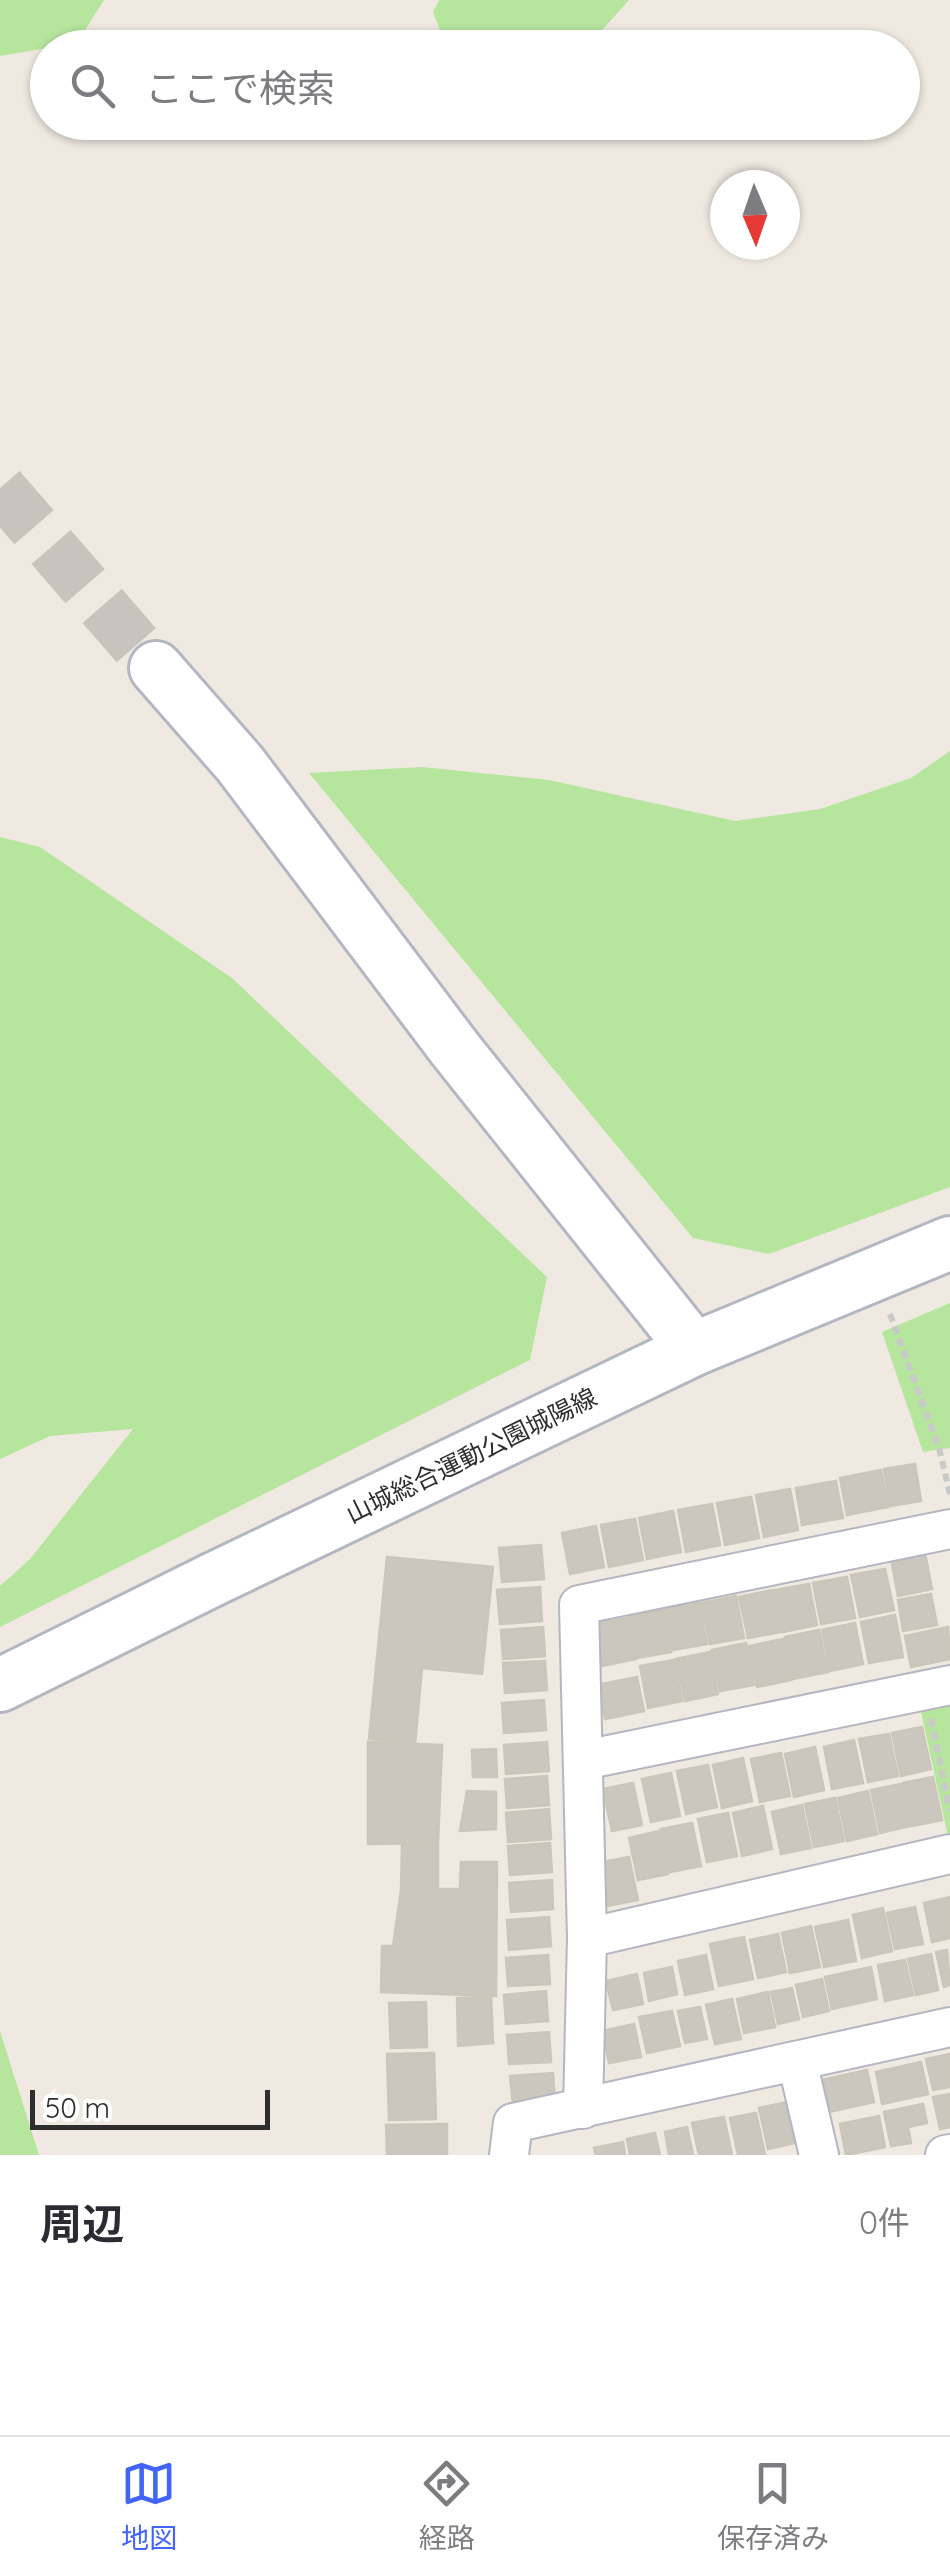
<!DOCTYPE html>
<html lang="ja">
<meta charset="utf-8">
<style>
body{margin:0;font-family:Quicksand,"Noto Sans JP",sans-serif;background:#f7f7f7;color:#2b2b33}
.compass{position:absolute;left:710px;top:170px;width:90px;height:90px;border-radius:50%;background:#fff;box-shadow:0 2px 8px #0004;rotate:178deg}
.scale{position:absolute;left:30px;bottom:25px;width:240px;box-sizing:border-box;padding-left:10px;border:5px solid #2e2e2e;border-top:0;font-size:28px;line-height:35px;white-space:nowrap;color:#2e2e2e;-webkit-text-stroke:8px #fff;paint-order:stroke}
.list{margin:0;padding:0;list-style:none}
h2{display:flex;justify-content:space-between;align-items:center;height:130px;margin:0;padding:0 40px;font-size:42px}
h2 small{font-size:32px;font-weight:400;color:#7c7c81}
.icon{flex:none;width:55px;height:55px;fill:none;stroke:currentColor;stroke-width:2;stroke-linecap:round;stroke-linejoin:round}
.map{position:relative;flex:none;width:950px;height:2155px;overflow:hidden}
.search{position:absolute;background:#fff;box-shadow:0 2px 8px #0004;left:30px;right:30px;top:30px;height:110px;display:flex;align-items:center;gap:25px;box-sizing:border-box;padding:0 35px;border-radius:55px;color:#7c7c81;font-size:38px}
.sheet{height:280px;background:#fff}
nav{display:flex;justify-content:space-around;align-items:center;box-sizing:border-box;height:140px;border-top:2px solid #e1e1e2;background:#fff;font-size:28px;color:#7c7c81}
nav a{display:grid;justify-items:center;gap:5px}
nav .on{color:#4264fb}
.map>svg:first-child{display:block}
</style>
<div class="map">
<svg width="950" height="2155" viewBox="0 0 950 2155">
<rect width="100%" height="100%" fill="#efe9e1"/>
<!-- green -->
<g fill="#b6e59e">
<path d="M0,0h104l-27,43 -77,13z"/>
<path d="M439,0h190l-42,47 -140,1 -14,-36z"/>
<path d="M950,751v436l-181,67 -76,-16 -384,-465 113,-6 127,13 186,41 85,-12 91,-31z"/>
<path d="M0,837l40,10 192,131 315,299 -17,83 -530,267v-41l30,-27 103,-130 -83,7 -50,23z"/>
<path d="M950,1303v145l-27,4 -41,-120z"/>
<path d="M950,1696v145h-1l-30,-139z"/>
<path d="M0,2031l39,124h-39z"/>
</g>
<!-- building -->
<g fill="#cbc7bf" stroke="#cbc5ba" stroke-width="2.5">
<path d="M915,1464l6,37 -31,5 -6,-37z"/>
<path d="M881,1470l7,37 -41,8 -7,-37z"/>
<path d="M836,1481l7,37 -41,7 -6,-37z"/>
<path d="M790,1489l8,41 -34,7 -8,-42z"/>
<path d="M751,1497l8,41 -34,7 -8,-42z"/>
<path d="M712,1504l8,41 -34,7 -8,-42z"/>
<path d="M673,1511l8,41 -34,7 -8,-41z"/>
<path d="M635,1519l8,41 -34,7 -8,-42z"/>
<path d="M596,1526l8,41 -34,7 -8,-41z"/>
<path d="M541,1545l3,34 -42,3 -3,-34z"/>
<path d="M924,1548l8,41 -34,7 -8,-42z"/>
<path d="M387,1557l106,10 -11,107 -60,-6 -7,76 -46,-5z"/>
<path d="M885,1569l9,41 -34,7 -9,-42z"/>
<path d="M847,1577l8,41 -34,6 -8,-41z"/>
<path d="M809,1584l8,41 -34,7 -8,-42z"/>
<path d="M540,1587l2,34 -42,3 -3,-34z"/>
<path d="M773,1590l8,42 -33,6 -9,-41z"/>
<path d="M931,1594l6,31 -34,6 -5,-31z"/>
<path d="M736,1596l8,42 -34,6 -9,-41z"/>
<path d="M699,1603l8,41 -34,6 -8,-41z"/>
<path d="M663,1610l8,42 -34,6 -8,-41z"/>
<path d="M895,1615l8,42 -34,6 -8,-41z"/>
<path d="M628,1618l8,41 -34,7 -8,-42z"/>
<path d="M855,1623l8,41 -33,7 -8,-41z"/>
<path d="M543,1627l2,29 -42,3 -2,-29z"/>
<path d="M948,1627l2,32 -39,8 -6,-31z"/>
<path d="M819,1630l9,42 -35,7 -8,-42z"/>
<path d="M783,1639l8,41 -34,7 -8,-41z"/>
<path d="M746,1643l8,42 -34,6 -8,-41z"/>
<path d="M710,1652l8,42 -33,7 -9,-42z"/>
<path d="M674,1660l8,41 -34,7 -8,-42z"/>
<path d="M545,1661l2,29 -42,3 -2,-30z"/>
<path d="M637,1677l7,34 -39,8 -8,-34z"/>
<path d="M544,1700l2,30 -42,3 -2,-30z"/>
<path d="M922,1727l9,42 -30,7 -9,-43z"/>
<path d="M889,1734l9,42 -30,6 -9,-43z"/>
<path d="M854,1740l9,43 -31,6 -8,-42z"/>
<path d="M368,1742l74,3 -4,98 -70,1z"/>
<path d="M547,1742l2,29 -43,3 -2,-29z"/>
<path d="M815,1747l9,43 -30,7 -9,-43z"/>
<path d="M496,1749l1,28h-24l-1,-27z"/>
<path d="M781,1753l9,43 -30,6 -9,-43z"/>
<path d="M743,1758l9,43 -30,7 -9,-43z"/>
<path d="M708,1765l9,42 -31,7 -9,-43z"/>
<path d="M671,1773l9,43 -29,6 -9,-43z"/>
<path d="M547,1776l2,29 -42,3 -2,-29z"/>
<path d="M933,1777l9,43 -30,6 -9,-43z"/>
<path d="M633,1783l9,42 -30,6 -9,-42z"/>
<path d="M901,1784l9,42 -30,7 -9,-43z"/>
<path d="M467,1791l29,1v37l-36,2z"/>
<path d="M868,1791l9,43 -30,7 -9,-43z"/>
<path d="M835,1798l9,43 -30,6 -9,-43z"/>
<path d="M802,1805l9,43 -30,6 -9,-42z"/>
<path d="M763,1806l9,43 -30,7 -9,-43z"/>
<path d="M549,1809l2,30 -43,3 -2,-29z"/>
<path d="M728,1813l9,43 -30,6 -9,-43z"/>
<path d="M692,1823l9,43 -31,6 -9,-43z"/>
<path d="M659,1831l9,43 -30,6 -9,-42z"/>
<path d="M550,1843l2,29 -42,3 -2,-29z"/>
<path d="M402,1845h36v44h22l1,-27h36l-1,134 -115,-4 1,-46h11l8,-56z"/>
<path d="M629,1857l9,43 -31,6 -9,-43z"/>
<path d="M552,1880l1,29 -42,3 -2,-29z"/>
<path d="M950,1897v41l-18,4 -8,-39z"/>
<path d="M915,1907l8,37 -28,5 -8,-36z"/>
<path d="M883,1908l9,43 -30,7 -9,-43z"/>
<path d="M549,1917l2,29 -42,4 -2,-30z"/>
<path d="M848,1920l8,41 -32,6 -9,-40z"/>
<path d="M811,1926l9,41 -30,6 -8,-40z"/>
<path d="M778,1934l8,38 -28,6 -8,-38z"/>
<path d="M744,1937l9,42 -34,7 -9,-42z"/>
<path d="M947,1950l3,35 -6,2 -8,-35z"/>
<path d="M931,1954l7,36 -22,5 -8,-36z"/>
<path d="M548,1955l2,29 -42,2 -2,-28z"/>
<path d="M706,1955l7,34 -28,6 -7,-34z"/>
<path d="M905,1960l8,35 -28,6 -7,-36z"/>
<path d="M672,1967l5,27 -28,7 -5,-28z"/>
<path d="M871,1967l6,32 -45,10 -7,-32z"/>
<path d="M637,1974l6,30 -30,6 -7,-29z"/>
<path d="M822,1979l7,32 -26,6 -7,-32z"/>
<path d="M792,1988l7,31 -21,5 -7,-32z"/>
<path d="M546,1991l2,30 -42,3 -2,-29z"/>
<path d="M768,1992l7,35 -31,6 -7,-34z"/>
<path d="M491,1997l2,46 -35,3 -1,-48z"/>
<path d="M732,1999l9,40 -26,5 -9,-39z"/>
<path d="M426,2002l1,45 -36,1 -2,-45z"/>
<path d="M700,2007l7,32 -22,4 -7,-32z"/>
<path d="M672,2011l8,35 -33,7 -8,-36z"/>
<path d="M634,2024l7,33 -32,6 -6,-32z"/>
<path d="M549,2032l2,30 -42,2 -2,-29z"/>
<path d="M434,2053l2,66 -47,1 -2,-66z"/>
<path d="M950,2054v33l-17,3 -7,-31z"/>
<path d="M921,2062l7,32 -46,10 -6,-32z"/>
<path d="M867,2070l7,32 -45,10 -7,-32z"/>
<path d="M553,2073l2,29 -42,3 -3,-29z"/>
<path d="M950,2094v33l-10,2 -7,-32z"/>
<path d="M787,2102l8,41 -27,6 -9,-41z"/>
<path d="M923,2104l4,19 -19,4 3,16 -20,3 -7,-34z"/>
<path d="M756,2113l9,42h-27l-8,-37z"/>
<path d="M879,2116l6,31 -39,8 -6,-31z"/>
<path d="M724,2117l8,38h-33l-7,-32z"/>
<path d="M447,2124v31h-60l-1,-30z"/>
<path d="M687,2127l6,28h-24l-4,-23z"/>
<path d="M655,2133l5,22h-30l-3,-16z"/>
<path d="M623,2142l2,13h-29l-2,-7z"/>
</g>
<g fill="none" stroke-linecap="round" stroke-linejoin="round">
<!-- secondary-tunnel -->
<path stroke="#c8c4bd" stroke-width="52" stroke-dasharray="52 26" stroke-linecap="butt" d="M0,488l156,180"/>
<!-- street casing -->
<g stroke="#b4b7c1" stroke-width="42">
<g id="street">
<path d="M584,1760l366,-75"/>
<path d="M587,1938l363,-84"/>
<path d="M797,2061l22,94"/>
<path d="M583,2109l4,-171 -8,-333 371,-76"/>
<path d="M509,2155l4,-32 437,-96"/>
<path d="M945,2155l5,-1"/>
</g>
</g>
<!-- secondary casing -->
<g stroke="#b4b7c1" stroke-width="58">
<g id="secondary">
<path d="M156,668l84,96 215,285 239,300"/>
<path d="M0,1685l216,-107 478,-229 256,-106"/>
</g>
</g>
<!-- path -->
<g stroke="#c9c9c9" stroke-width="6" stroke-dasharray="8 5" stroke-linecap="butt">
<path d="M890,1314l49,134 11,46"/>
<path d="M931,1719l19,92"/>
</g>
<!-- street -->
<use href="#street" stroke="#fff" stroke-width="38"/>
<!-- secondary -->
<use href="#secondary" stroke="#fff" stroke-width="52"/>
</g>
<g text-anchor="middle" dominant-baseline="central" stroke-width="8" stroke-linejoin="round" paint-order="stroke">
<!-- street labels -->
<g font-size="25" fill="#2e2e2e" stroke="#fff">
<text transform="translate(471 1455) rotate(-26)">山城総合運動公園城陽線</text>
</g>
</g>
</svg>
<svg class="compass" viewBox="-18 -18 36 36"><path d="M0-13l5 13h-10z" fill="#e53935"/><path d="M0 13l5-13h-10z" fill="#7c7c81"/></svg>
<div class="scale">50 m</div>
<div class="search"><svg class="icon" aria-label="search" viewBox="0 0 24 24"><circle cx="10" cy="10" r="6"/><path d="M15 15l6 6"/></svg>ここで検索</div>
</div>
<section class="sheet">
<h2>周辺<small>0件</small></h2>
<ul class="list">
</ul>
</section>
<nav>
<a class="on"><svg class="icon" aria-label="map" viewBox="0 0 24 24"><path d="M3 6l6-2 6 2 6-2v14l-6 2-6-2-6 2zM9 4v14M15 6v14"/></svg>地図</a>
<a><svg class="icon" aria-label="directions" viewBox="0 0 24 24"><path d="M12 3l9 9-9 9-9-9zM9 14v-3h6M13 9l2 2-2 2"/></svg>経路</a>
<a><svg class="icon" aria-label="saved" viewBox="0 0 24 24"><path d="M7 4h10v16l-5-4-5 4z"/></svg>保存済み</a>
</nav>
